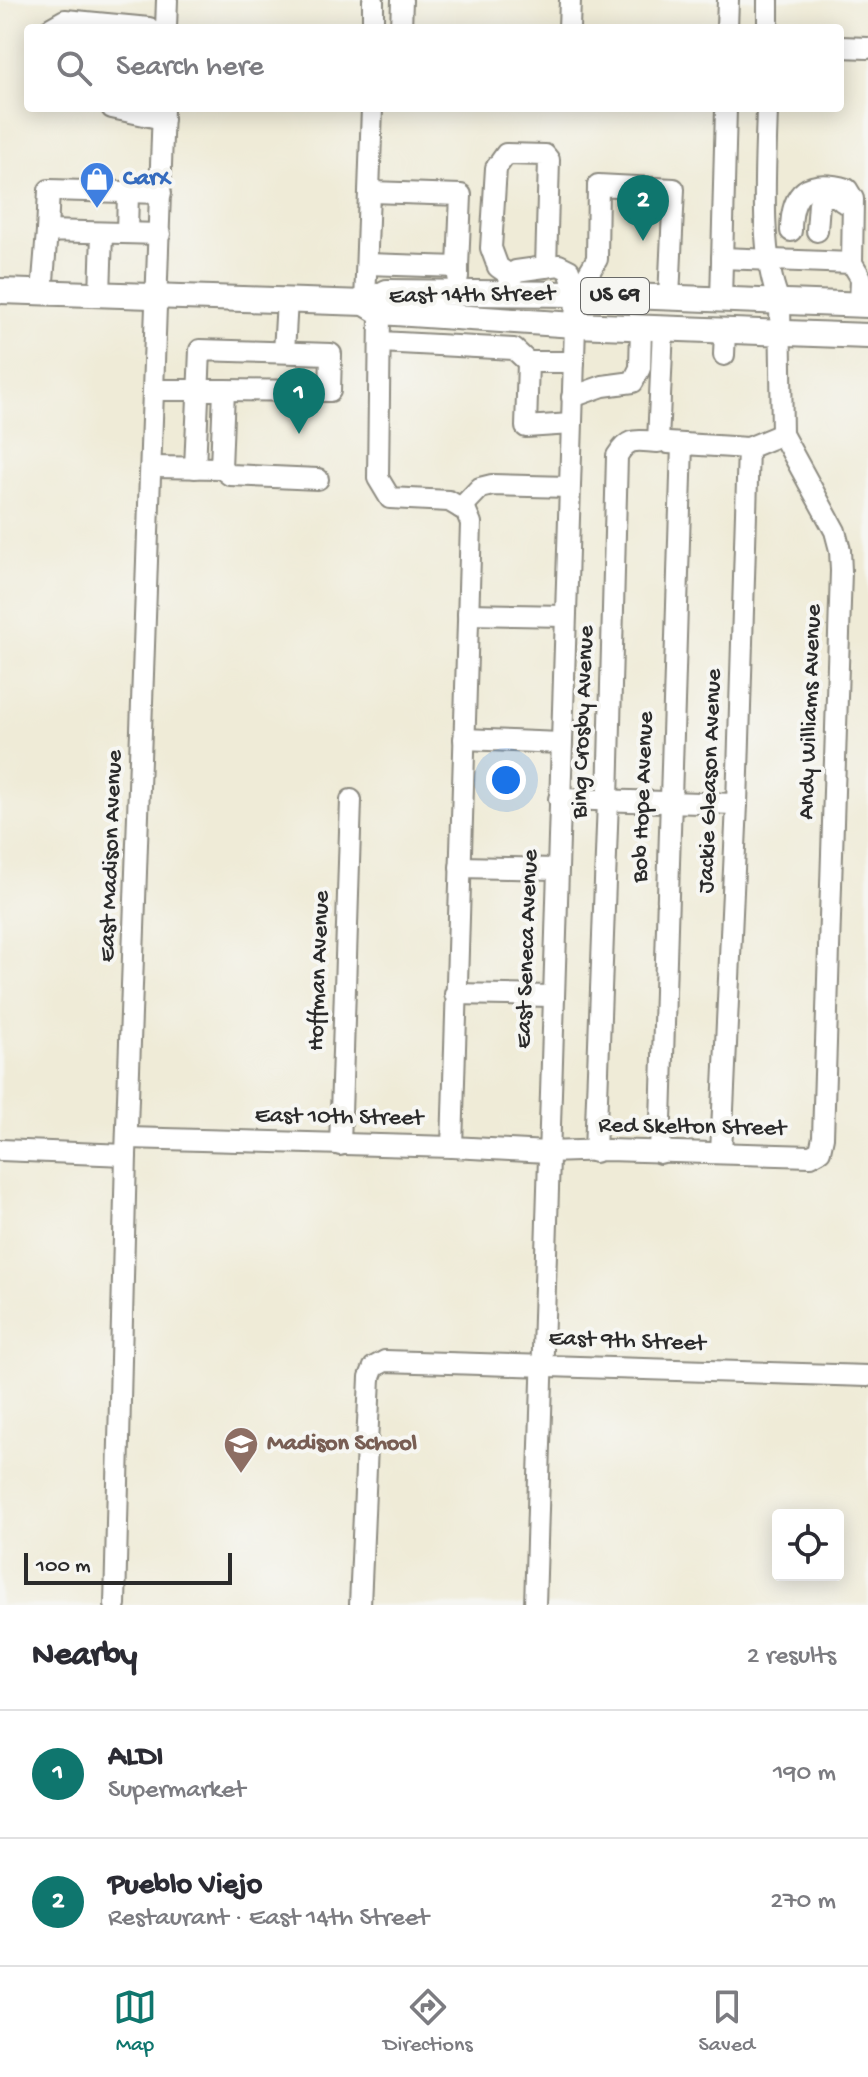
<!DOCTYPE html>
<meta charset="utf-8">
<style>
body{margin:0;font-family:"Gochi Hand",sans-serif;background:#f7f7f7;color:#2b2b33}
.controls{position:absolute;right:24px;bottom:24px;display:grid;overflow:hidden;border-radius:8px;box-shadow:0 4px 20px #0003}
.controls button{width:72px;height:72px;display:grid;place-items:center;padding:0;border:0;border-bottom:2px solid #e1e1e2;background:#fff;color:#2b2b33;font:40px sans-serif}
.scale{position:absolute;left:24px;bottom:20px;width:208px;box-sizing:border-box;padding-left:8px;border:4px solid #2b2b2b;border-top:0;font-size:22px;line-height:28px;white-space:nowrap;color:#2b2b2b;-webkit-text-stroke:6px #f6f6f2;paint-order:stroke}
.you{position:absolute;left:506px;top:780px;width:28px;height:28px;margin:-20px;border:6px solid #fff;border-radius:50%;background:#1a73e8;box-shadow:0 0 0 12px #1a73e833}
.badge{display:grid;place-items:center;width:52px;height:52px;border-radius:50%;background:#0f766e;color:#fff;font-size:26px;font-weight:700}
.pin{position:absolute;translate:-50% -66px;filter:drop-shadow(0 2px 4px #0008)}
.pin::after{content:'';position:absolute;top:42px;width:28px;height:24px;background:inherit;clip-path:polygon(0 0,100% 0,50% 100%)}
.list{margin:0;padding:0;list-style:none}
h2{display:flex;justify-content:space-between;align-items:center;height:104px;margin:0;padding:0 32px;font-size:34px}
h2 small{font-size:26px;font-weight:400;color:#7c7c81}
.list li{display:grid;grid-template-columns:52px 1fr auto;gap:24px;align-items:center;box-sizing:border-box;height:128px;padding:0 32px;border-top:2px solid #e1e1e2}
.list b{display:block;font-size:30px;white-space:nowrap}
.list p{margin:0;font-size:26px;white-space:nowrap;color:#7c7c81}
.list em{font-size:26px;font-style:normal;color:#7c7c81}
.icon{flex:none;width:44px;height:44px;fill:none;stroke:currentColor;stroke-width:2;stroke-linecap:round;stroke-linejoin:round}
.map{position:relative;flex:none;width:868px;height:1605px;overflow:hidden}
.search{position:absolute;background:#fff;box-shadow:0 4px 20px #0003;left:24px;right:24px;top:24px;height:88px;display:flex;align-items:center;gap:20px;box-sizing:border-box;padding:0 28px;border-radius:8px;color:#7c7c81;font-size:30px}
.sheet{height:360px;background:#fff}
nav{display:flex;justify-content:space-around;align-items:center;box-sizing:border-box;height:112px;border-top:2px solid #e1e1e2;background:#fff;font-size:22px;color:#7c7c81}
nav a{display:grid;justify-items:center;gap:4px}
nav .on{color:#0f766e}
.map>svg:first-child{display:block}
</style>
<div class="map">
<svg width="868" height="1605" viewBox="0 0 868 1605">
<rect width="100%" height="100%" fill="#f6f6f2"/>
<filter id="ink" filterUnits="userSpaceOnUse"><feTurbulence type="fractalNoise" baseFrequency=".0125" numOctaves="2"/><feDisplacementMap in="SourceGraphic" scale="16" xChannelSelector="R" yChannelSelector="G"/><feConvolveMatrix kernelMatrix="1 2 1 2 8 2 1 2 1" color-interpolation-filters="sRGB"/></filter>
<filter id="wash" filterUnits="userSpaceOnUse"><feTurbulence type="fractalNoise" baseFrequency=".006" numOctaves="4" result="noise"/><feDisplacementMap in="SourceGraphic" scale="32" xChannelSelector="R" yChannelSelector="G"/><feGaussianBlur stdDeviation="1.8" result="paint"/><feColorMatrix in="noise" values="0 0 0 0 0 0 0 0 0 0 0 0 0 0 0 0 0 1.4 0 .05"/><feComposite in="paint" operator="in"/></filter>
<g filter="url(#wash)">
<rect width="100%" height="100%" fill="#efebd7"/>
</g>
<g filter="url(#ink)">
<g fill="none" stroke-linecap="round" stroke-linejoin="round">
<!-- minor casing -->
<g stroke="#8d8b81" stroke-width="24">
<g id="minor">
<path d="M51,28l14,-8 84,8"/>
<path d="M166,28l1,-28"/>
<path d="M373,28v-28"/>
<path d="M401,28l1,-28"/>
<path d="M569,28l1,-28"/>
<path d="M727,28l1,-28"/>
<path d="M768,28v-28"/>
<path d="M840,47l28,1"/>
<path d="M112,108l51,11"/>
<path d="M371,192l90,3 -3,72"/>
<path d="M47,231l2,-41 112,3"/>
<path d="M791,231c0,-40 17,-53 56,-42l6,10 -1,64 9,15 -1,27"/>
<path d="M817,231l2,-28 7,-7h10l7,6"/>
<path d="M127,233l1,-41"/>
<path d="M722,258l130,5"/>
<path d="M367,264l91,3v10"/>
<path d="M511,276l-13,-9 -7,-19 5,-80 10,-14 39,1 4,5 -3,107"/>
<path d="M42,293l5,-62 113,3"/>
<path d="M508,294v-11l8,-12 43,-6 10,5 7,24 -41,1311"/>
<path d="M576,294l21,-35 1,-74 76,4 -5,109"/>
<path d="M100,295l2,-62"/>
<path d="M721,300l5,-192"/>
<path d="M365,303l7,-195"/>
<path d="M380,312l-2,166 12,20 59,3 17,10 5,12 -19,624"/>
<path d="M380,342l134,7 14,13h46"/>
<path d="M284,352l3,-52"/>
<path d="M724,355l1,-24"/>
<path d="M528,362l-2,65 45,-3"/>
<path d="M572,397l31,-11 30,-4 7,-14 1,-41"/>
<path d="M668,443l80,5"/>
<path d="M152,467l69,1 3,-78h-69"/>
<path d="M195,468l5,-118 131,4 -1,37 -106,-1"/>
<path d="M221,468l9,7 88,4"/>
<path d="M461,508l19,-20 12,-3 77,2"/>
<path d="M468,614l97,2"/>
<path d="M464,739l97,4"/>
<path d="M559,799l178,5"/>
<path d="M460,867l97,2"/>
<path d="M455,994l98,2"/>
<path d="M128,1138l324,9 96,5 60,-2 203,6 9,-5 3,-14 18,-566 -1,-21 -5,-19 -53,-97 -2,-132c-22,-45 -14,-142 -13,-194"/>
<path d="M340,1145l11,-345"/>
<path d="M0,1150l126,5"/>
<path d="M595,1152l13,-352 9,-344c12,-20 20,-15 41,-14l5,-114"/>
<path d="M660,1153l22,-709"/>
<path d="M721,1153l16,-349 11,-356 34,-14"/>
<path d="M115,1605l11,-450 37,-1047"/>
<path d="M360,1605l10,-228 4,-10 11,-6 483,15"/>
</g>
</g>
<!-- major casing -->
<g stroke="#8d8b81" stroke-width="28">
<g id="major">
<path d="M0,291l365,12 15,9 195,13 293,11"/>
<path d="M365,303l22,-11 189,2 292,11"/>
</g>
</g>
<!-- minor -->
<use href="#minor" stroke="#fff" stroke-width="20"/>
<!-- major -->
<use href="#major" stroke="#fff" stroke-width="24"/>
</g>
</g>
<!-- icons -->
<defs>
<g id="shop-pin" transform="scale(1.8)"><path d="M0 17L-7.5 6A9.5 9.5 0 1 1 7.5 6Z" fill="#3f7fe0" stroke="#f6f6f2"/><path d="M-5-2.5h2.3a2.7 3.5 0 0 1 5.4 0H5L5.5 6h-11ZM-1.5-2.5h3a1.5 2.3 0 0 0-3 0Z" fill="#fff"/></g>
<g id="school-pin" transform="scale(1.8)"><path d="M0 17L-7.5 6A9.5 9.5 0 1 1 7.5 6Z" fill="#8d6e63" stroke="#f6f6f2"/><path d="M0-5L7-2L0 1L-7-2ZM-4 1L0 2.5L4 1V4Q0 6-4 4Z" fill="#fff"/></g>
</defs>
<g fill-rule="evenodd">
<use href="#shop-pin" x="97" y="179"/>
<use href="#school-pin" x="241" y="1444"/>
</g>
<g text-anchor="middle" dominant-baseline="central" stroke-width="8" stroke-linejoin="round" paint-order="stroke">
<!-- shield labels -->
<rect fill="#f6f6f2" stroke="#686867" stroke-width="2" x="581" y="278" width="68" height="36" rx="6"/>
<g font-size="22" font-weight="bold" fill="#2b2b2b">
<text x="615" y="296">US 69</text>
</g>
<!-- shop labels -->
<g font-size="24" font-weight="bold" fill="#366cbe" stroke="#f6f6f2" text-anchor="start">
<text x="123" y="179">CarX</text>
</g>
<!-- street labels -->
<g font-size="24" fill="#2b2b2b" stroke="#f6f6f2">
<text transform="translate(472 296) rotate(-1)">East 14th Street</text>
<text transform="translate(811 712) rotate(-88)">Andy Williams Avenue</text>
<text transform="translate(584 722) rotate(-88)">Bing Crosby Avenue</text>
<text transform="translate(711 781) rotate(-88)">Jackie Gleason Avenue</text>
<text transform="translate(644 797) rotate(-88)">Bob Hope Avenue</text>
<text transform="translate(112 856) rotate(-88)">East Madison Avenue</text>
<text transform="translate(528 949) rotate(-88)">East Seneca Avenue</text>
<text transform="translate(320 971) rotate(-88)">Hoffman Avenue</text>
<text transform="translate(339 1118) rotate(1)">East 10th Street</text>
<text transform="translate(692 1128) rotate(1)">Red Skelton Street</text>
<text transform="translate(627 1342) rotate(2)">East 9th Street</text>
</g>
<!-- education labels -->
<g font-size="24" font-weight="bold" fill="#785e54" stroke="#f6f6f2" text-anchor="start">
<text x="267" y="1444">Madison School</text>
</g>
</g>
</svg>
<div class="controls">
<button><svg class="icon" aria-label="locate" viewBox="0 0 24 24"><circle cx="12" cy="12" r="6"/><path d="M12 2v4M12 18v4M2 12h4M18 12h4"/></svg></button>
</div>
<div class="scale">100 m</div>
<div class="you"></div>
<div class="pin badge" style="left:299px;top:434px">1</div>
<div class="pin badge" style="left:643px;top:241px">2</div>
<div class="search"><svg class="icon" aria-label="search" viewBox="0 0 24 24"><circle cx="10" cy="10" r="6"/><path d="M15 15l6 6"/></svg>Search here</div>
</div>
<section class="sheet">
<h2>Nearby<small>2 results</small></h2>
<ul class="list">
<li><span class="badge">1</span><div><b>ALDI</b><p>Supermarket</p></div><em>190 m</em></li>
<li><span class="badge">2</span><div><b>Pueblo Viejo</b><p>Restaurant · East 14th Street</p></div><em>270 m</em></li>
</ul>
</section>
<nav>
<a class="on"><svg class="icon" aria-label="map" viewBox="0 0 24 24"><path d="M3 6l6-2 6 2 6-2v14l-6 2-6-2-6 2zM9 4v14M15 6v14"/></svg>Map</a>
<a><svg class="icon" aria-label="directions" viewBox="0 0 24 24"><path d="M12 3l9 9-9 9-9-9zM9 14v-3h6M13 9l2 2-2 2"/></svg>Directions</a>
<a><svg class="icon" aria-label="saved" viewBox="0 0 24 24"><path d="M7 4h10v16l-5-4-5 4z"/></svg>Saved</a>
</nav>
